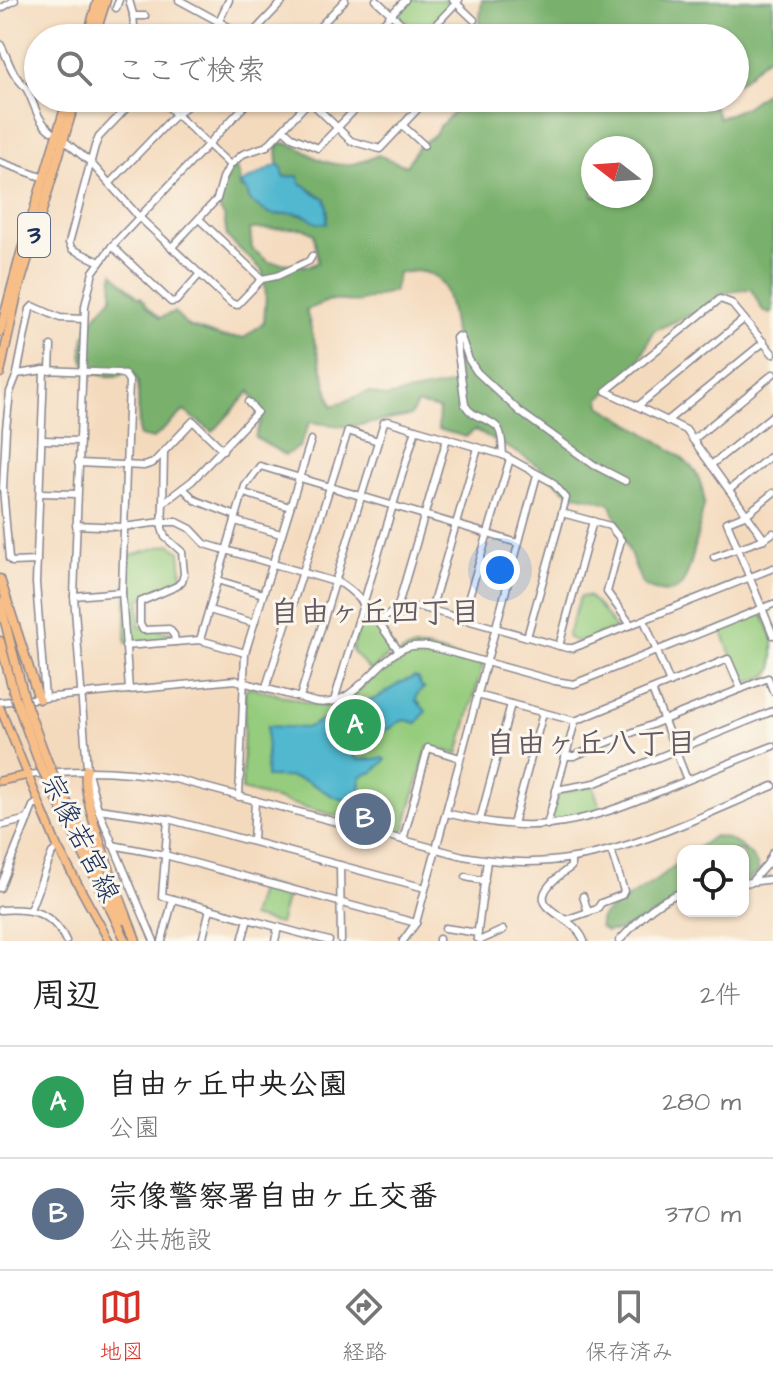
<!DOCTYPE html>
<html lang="ja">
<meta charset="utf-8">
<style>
body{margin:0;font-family:"Architects Daughter","Klee One",sans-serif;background:#f6f6f6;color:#222}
.controls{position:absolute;right:24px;bottom:24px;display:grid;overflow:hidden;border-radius:16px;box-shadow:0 2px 6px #0004}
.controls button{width:72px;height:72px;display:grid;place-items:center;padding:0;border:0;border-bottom:2px solid #e0e0e0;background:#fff;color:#222;font:40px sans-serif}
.compass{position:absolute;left:581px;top:136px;width:72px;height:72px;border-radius:50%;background:#fff;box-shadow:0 2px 6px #0004;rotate:287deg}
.you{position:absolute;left:500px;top:570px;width:28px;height:28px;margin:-20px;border:6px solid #fff;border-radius:50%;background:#1a73e8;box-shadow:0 0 0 12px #1a73e833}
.badge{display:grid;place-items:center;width:52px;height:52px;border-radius:50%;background:#d93025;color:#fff;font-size:26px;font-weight:700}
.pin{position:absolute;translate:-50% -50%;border:4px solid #fff;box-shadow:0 2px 8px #0006}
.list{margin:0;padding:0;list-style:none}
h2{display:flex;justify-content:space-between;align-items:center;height:104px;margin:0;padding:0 32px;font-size:34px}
h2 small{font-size:26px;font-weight:400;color:#767676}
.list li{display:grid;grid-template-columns:52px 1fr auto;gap:24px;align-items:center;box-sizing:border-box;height:112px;padding:0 32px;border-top:2px solid #e0e0e0}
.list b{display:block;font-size:30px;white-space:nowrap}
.list p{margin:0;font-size:26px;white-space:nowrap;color:#767676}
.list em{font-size:26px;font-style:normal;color:#767676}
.icon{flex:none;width:44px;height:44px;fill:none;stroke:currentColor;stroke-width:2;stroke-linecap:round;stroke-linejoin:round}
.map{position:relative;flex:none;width:773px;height:941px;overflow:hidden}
.search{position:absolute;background:#fff;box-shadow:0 2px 6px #0004;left:24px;right:24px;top:24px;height:88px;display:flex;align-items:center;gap:20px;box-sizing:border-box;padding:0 28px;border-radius:44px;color:#767676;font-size:30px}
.sheet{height:328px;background:#fff}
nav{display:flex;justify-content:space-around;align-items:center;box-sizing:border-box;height:112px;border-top:2px solid #e0e0e0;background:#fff;font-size:22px;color:#767676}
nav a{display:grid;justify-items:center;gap:4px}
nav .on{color:#d93025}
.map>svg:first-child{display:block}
</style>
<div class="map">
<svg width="773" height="941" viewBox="0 0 773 941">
<rect width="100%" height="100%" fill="#fbf7ec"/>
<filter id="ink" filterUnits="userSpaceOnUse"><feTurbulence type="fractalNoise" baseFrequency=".0125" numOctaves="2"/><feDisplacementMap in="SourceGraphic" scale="16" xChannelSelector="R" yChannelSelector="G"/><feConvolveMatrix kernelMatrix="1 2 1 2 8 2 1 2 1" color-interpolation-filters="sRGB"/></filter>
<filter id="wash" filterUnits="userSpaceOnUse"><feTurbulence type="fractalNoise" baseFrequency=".006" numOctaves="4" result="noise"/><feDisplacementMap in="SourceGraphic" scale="32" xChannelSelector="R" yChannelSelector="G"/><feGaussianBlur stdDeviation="1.8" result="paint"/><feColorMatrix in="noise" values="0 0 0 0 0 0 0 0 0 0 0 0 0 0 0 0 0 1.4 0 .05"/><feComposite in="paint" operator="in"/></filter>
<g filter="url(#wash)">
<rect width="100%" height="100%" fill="#f4dabd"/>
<!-- green -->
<g fill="#95cc7d" stroke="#587e6e" stroke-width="2">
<path d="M408,0h43l1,4 -28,30h-3l-25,-19 1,-3z"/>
<path d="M170,544l10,8c0,8 3,19 1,26 -4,10 -31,17 -41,21l-1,28 32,6 2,4 -1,3 -46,3v-87z"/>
<path d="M588,596l10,9 18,24c-16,6 -34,19 -49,8l13,-40z"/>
<path d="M366,611l28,37 -1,3 -22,20 -19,-20 12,-39z"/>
<path d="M762,612l11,26v31l-6,7 -25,8 -21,-55z"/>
<path d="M412,648h15l56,16 -25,90 -30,-8 -25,88 -161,-44 3,-100 5,-3 63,17 13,1 11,-2 12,-4 53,-47z"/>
<path d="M593,785l8,27 -49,10 -2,-1 8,-27z"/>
<path d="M261,883l27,8 -9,33 -28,-7z"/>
</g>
<!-- forest -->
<g fill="#78b06c" stroke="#4a7065" stroke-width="2" fill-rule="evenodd">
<path d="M482,0h291v54c-16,7 -22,23 -38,30v-46h-248l-9,-4z"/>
<path d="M773,87v224l-2,3 -8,-3 -12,-22 -29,4 -22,18 -43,18 -4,3 -16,35 -6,8 -31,23 1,8c22,14 84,48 95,67 5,9 8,22 8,32 -5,20 -11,62 -22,79 -7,13 -31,7 -40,0l-31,-79c-13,-8 -28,-6 -42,-13 -11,-5 -19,-17 -28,-24 -21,-16 -44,-26 -67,-38l-8,7 -28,-8 1,-20 -22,-5 -7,12 -62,11 -38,-5 -11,25 -14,8 -30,-18 7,-20 -12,-26 -37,41 -29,-21 -31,28 -14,-3 -1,-54 -8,-15 -10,9c-44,4 -46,-30 -25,-59 5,-7 12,-13 17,-20l1,-24 25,24h3l6,9 13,12 14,-6 14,14 34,11 22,1 20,-16 2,-27 -4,-25 -35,-33 -3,-21 -7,-11 11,-32 7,-6 4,6 1,14 7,4 3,10 22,13 9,1 7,-3 17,4h23l-1,-10 -5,-10c-10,-3 -15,-11 -21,-12l-4,-8 -13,1 -2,-9 -4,-4 -1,-17 5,-4c16,1 26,12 41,18 20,7 37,3 55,-6l28,11 11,-18 18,-14 5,-8 28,-28h48l35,11 6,-2 6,-9h145l-1,2 5,3 7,15 25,-10zM593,148h48v48h-48zM303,228l11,6 4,28 -8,4 -41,-4 -17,-13 -2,-20zM417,271c9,2 18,3 23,10 14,15 16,80 19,102l-74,14 -17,-5 -36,14 -26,-96 24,-10 28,2 36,-11 4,-18z"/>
<path d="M714,836c17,0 43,18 45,36l-16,12v-33h-50z"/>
<path d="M683,859v42l-64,30h-13l-6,-4v-7l3,-5 15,-11 40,-25z"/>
</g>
<!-- water -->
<g fill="#51b8cf" stroke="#367496" stroke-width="2">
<path d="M278,164l4,4 2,9 14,-1 3,8 4,1 9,9 11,4 2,8v18c-17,-1 -11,-3 -23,-9 -12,-5 -21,1 -32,-1 -8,-2 -15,-9 -22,-13l-3,-10 -7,-7z"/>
<path d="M414,677l4,1 3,8 3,2 -6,5 -2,7 10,11 -9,12 -12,-3 -6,2 -8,6 -27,13 -9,9v6l3,4 26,-2 2,2 -13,12 -12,4 -1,17 -5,6c-19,5 -32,-11 -49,-18 -13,-5 -27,-4 -40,-4l1,-51 39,2 42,-20 29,-10 23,-15z"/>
</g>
</g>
<g filter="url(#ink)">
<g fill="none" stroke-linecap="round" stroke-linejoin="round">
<!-- minor casing -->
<g stroke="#88848e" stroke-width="9">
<g id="minor">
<path d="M129,0l4,14 2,24"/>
<path d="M179,0l57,31 8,7"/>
<path d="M376,0l30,28 16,10"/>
<path d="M453,0l21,20"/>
<path d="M116,8l3,-8"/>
<path d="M0,9l15,-9"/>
<path d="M133,16h12"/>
<path d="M218,23l11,-23"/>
<path d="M248,38l36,-38"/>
<path d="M309,38l36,-38"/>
<path d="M369,38l36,-38"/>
<path d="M423,38l36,-38"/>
<path d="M0,44c6,9 8,20 14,29 3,6 8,10 12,15 9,15 10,32 25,43"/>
<path d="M159,98l71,67"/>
<path d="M309,100l42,41 29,8 48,-51"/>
<path d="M402,125l22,20"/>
<path d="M283,129l9,8 26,11 48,-50"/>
<path d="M67,143l23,19 49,55 92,86 6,2 25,-26 15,-3 32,-15 3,-5"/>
<path d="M0,162l44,16"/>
<path d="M110,183l66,-69 22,-16"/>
<path d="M199,219l63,60"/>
<path d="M112,246l59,56 5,-1 23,-26"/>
<path d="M171,248l46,-49 6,-21 7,-13 13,-11 24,-8 45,-48"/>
<path d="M100,262l-28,-13 -3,-6 26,-97 4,-9 37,-39"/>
<path d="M44,370l-8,213 9,115"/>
<path d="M50,371l1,-25"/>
<path d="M17,374l27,-4 74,3 7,2 4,6 -7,211 7,98"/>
<path d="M638,406l106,-87"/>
<path d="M667,421l97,-79"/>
<path d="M42,440l37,1"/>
<path d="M693,440l80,-66"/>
<path d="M503,455c-1,-8 0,-20 -5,-27 -9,-11 -24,-8 -33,-23l-9,-67 2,-2 3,1 8,23 8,12 43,40 74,53 31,16"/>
<path d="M78,463l66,3 9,-3 40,-42 30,29"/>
<path d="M711,465l62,-50"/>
<path d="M183,488l12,12 41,16"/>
<path d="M729,490l44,-36"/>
<path d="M40,493l37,1"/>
<path d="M244,493l46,14"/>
<path d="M773,493l-26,21 -20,8 46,113"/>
<path d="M163,503l1,-51"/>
<path d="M235,521l46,13"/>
<path d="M76,525l47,2 39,-5h15l14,7 14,15 137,40c24,16 40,44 57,67"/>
<path d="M764,539l-78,-109 -80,-39 114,-92 11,4 42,51"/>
<path d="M714,557l50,-18 9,-6"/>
<path d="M37,561l-25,1 -3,-3 -6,-71 3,-59 4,-37 7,-18 13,-65 3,-3 27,12 24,1"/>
<path d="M217,580l46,14"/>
<path d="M74,596l48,-4"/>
<path d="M397,609l50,-171"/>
<path d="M209,610l45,13"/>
<path d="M431,610l47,-162"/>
<path d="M462,620l48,-161"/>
<path d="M644,620l26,63"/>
<path d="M378,622l19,-13 23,-2 147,41h6l200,-80"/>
<path d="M527,637l35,-124"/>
<path d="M200,640l45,-154 15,-20 258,77"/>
<path d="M175,642l-1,-7 -5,-6 -26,1 -3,-6v-22l37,-16 5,-5 2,-7 -2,-22 -17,-15 -3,-9 1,-25 29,-22 65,-69 -9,-10"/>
<path d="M125,646l75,-6 45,13"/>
<path d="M559,646l34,-125"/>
<path d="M266,687l82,-256 30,10"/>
<path d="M652,690l35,90"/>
<path d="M477,695l98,26 153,-62 13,30"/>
<path d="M300,697l84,-275 4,-1 115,34 49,27 14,16 -4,15 48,13 11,14 -14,52 24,33"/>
<path d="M334,701l82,-272"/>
<path d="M0,702l235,-22 80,22c42,7 59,-44 93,-55 7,-2 13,-1 20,-1l127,35 19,3 199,-80"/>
<path d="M565,756h9l194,-78 5,13"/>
<path d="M29,775c51,-7 96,-5 146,4l288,77c29,5 58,8 87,5 76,-6 153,-46 223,-75"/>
<path d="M556,790l39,-7 178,-72"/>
<path d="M239,797l6,-144 66,-213"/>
<path d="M98,809l70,10 257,69"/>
<path d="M446,813c33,8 68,15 103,11 43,-4 82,-21 122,-37 34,-14 68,-28 102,-41"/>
<path d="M168,819l-6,77 167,45"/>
<path d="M480,820l31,-116"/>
<path d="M513,824l30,-111"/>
<path d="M547,825l28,-104"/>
<path d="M0,826l28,-7"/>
<path d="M403,840l25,-92 32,10"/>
<path d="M253,841l2,-41"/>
<path d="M112,845l53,10 251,68"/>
<path d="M571,859v8c-63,43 1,42 13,74"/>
<path d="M487,860l-10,78 4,2 22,-10"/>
<path d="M340,865l1,76"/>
<path d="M466,877l19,4"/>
<path d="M743,883l30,-4"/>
<path d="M750,883l17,-19 6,-12"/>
<path d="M0,888l33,-82 6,-4"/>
<path d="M583,896l5,16"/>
<path d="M0,910c30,-2 52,1 66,31"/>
<path d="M30,910l22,-57 6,-5"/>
<path d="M565,920l32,-11 4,-6 21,-8 2,-4 -13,-41"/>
<path d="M445,928l33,5"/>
<path d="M154,941l-56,-132 -11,-40 -13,-173 11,-290 8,-34 19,-26 140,-148"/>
<path d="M162,941l11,-42"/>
<path d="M202,941l8,-32"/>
<path d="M242,941l6,-22"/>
<path d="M275,941l3,-14"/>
<path d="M403,941l13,-18 121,-448"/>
<path d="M439,941v-2"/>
<path d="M619,941c21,-22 34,-39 64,-49"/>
</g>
</g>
<!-- major casing -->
<g stroke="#88848e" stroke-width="10">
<g id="major">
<path d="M0,708l58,140 51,93"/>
<path d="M0,781l29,-6"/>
</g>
</g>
<!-- highway casing -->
<g stroke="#88848e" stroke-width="11">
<g id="highway">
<path d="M87,38l11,-38"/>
<path d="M94,38l12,-38"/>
<path d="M0,332l21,-79 47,-155"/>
<path d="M0,373l17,-79 59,-196"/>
<path d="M0,579l39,120"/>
<path d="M0,602l24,95"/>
<path d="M0,641l15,56"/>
<path d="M27,707l21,56"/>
<path d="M19,708l21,57"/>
<path d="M87,769c-11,24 39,142 49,172"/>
<path d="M56,780l68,140"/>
<path d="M48,781l78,160"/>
</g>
</g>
<!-- minor -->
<use href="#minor" stroke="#fff" stroke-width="6"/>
<!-- major -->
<use href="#major" stroke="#f7be88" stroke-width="7"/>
<!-- highway -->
<use href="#highway" stroke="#f7be88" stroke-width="8"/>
<!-- highway-bridge casing -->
<g stroke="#88848e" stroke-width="11" stroke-linecap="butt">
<g id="highway-bridge">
<path d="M15,697l4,11"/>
<path d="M24,697l3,10"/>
<path d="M48,763l8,17"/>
<path d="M40,765l8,16"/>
</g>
</g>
<!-- highway-bridge -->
<use href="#highway-bridge" stroke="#f7be88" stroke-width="8"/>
</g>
</g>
<g text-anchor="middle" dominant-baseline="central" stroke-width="6" stroke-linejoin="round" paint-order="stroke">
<!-- shield labels -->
<rect fill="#fbf7ec" stroke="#5e6b89" stroke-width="2" x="18" y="213" width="32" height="44" rx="6"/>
<g font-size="26" font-weight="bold" fill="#1b2f5e">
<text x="34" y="235">3</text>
</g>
<!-- street labels -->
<g font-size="28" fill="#1b2f5e" stroke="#fbf7ec">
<text transform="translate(80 838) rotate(63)">宗像若宮線</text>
</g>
<!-- neighbourhood labels -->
<g font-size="30" font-weight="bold" fill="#645964" stroke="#fbf7ec">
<text x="375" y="613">自由ヶ丘四丁目</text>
<text x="591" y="744">自由ヶ丘八丁目</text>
</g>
</g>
</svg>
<div class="controls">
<button><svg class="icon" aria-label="locate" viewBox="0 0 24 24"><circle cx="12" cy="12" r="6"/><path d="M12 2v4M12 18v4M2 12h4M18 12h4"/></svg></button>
</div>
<svg class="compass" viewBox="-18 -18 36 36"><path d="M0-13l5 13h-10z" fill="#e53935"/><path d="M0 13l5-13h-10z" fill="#767676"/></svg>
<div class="you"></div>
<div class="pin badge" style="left:355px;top:725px;background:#2e9e5b">A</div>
<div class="pin badge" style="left:365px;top:819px;background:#5c6f8a">B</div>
<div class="search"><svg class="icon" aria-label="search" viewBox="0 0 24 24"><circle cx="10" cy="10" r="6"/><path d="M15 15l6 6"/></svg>ここで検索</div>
</div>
<section class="sheet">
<h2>周辺<small>2件</small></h2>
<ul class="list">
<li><span class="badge" style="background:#2e9e5b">A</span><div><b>自由ヶ丘中央公園</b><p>公園</p></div><em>280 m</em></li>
<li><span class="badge" style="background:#5c6f8a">B</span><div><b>宗像警察署自由ヶ丘交番</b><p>公共施設</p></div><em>370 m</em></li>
</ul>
</section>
<nav>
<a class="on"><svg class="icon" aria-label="map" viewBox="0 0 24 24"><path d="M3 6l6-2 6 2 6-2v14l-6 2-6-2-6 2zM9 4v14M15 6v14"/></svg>地図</a>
<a><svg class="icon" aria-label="directions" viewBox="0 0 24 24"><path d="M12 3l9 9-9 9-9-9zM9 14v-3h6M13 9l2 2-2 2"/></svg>経路</a>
<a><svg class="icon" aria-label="saved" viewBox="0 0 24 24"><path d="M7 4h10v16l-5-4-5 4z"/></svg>保存済み</a>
</nav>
